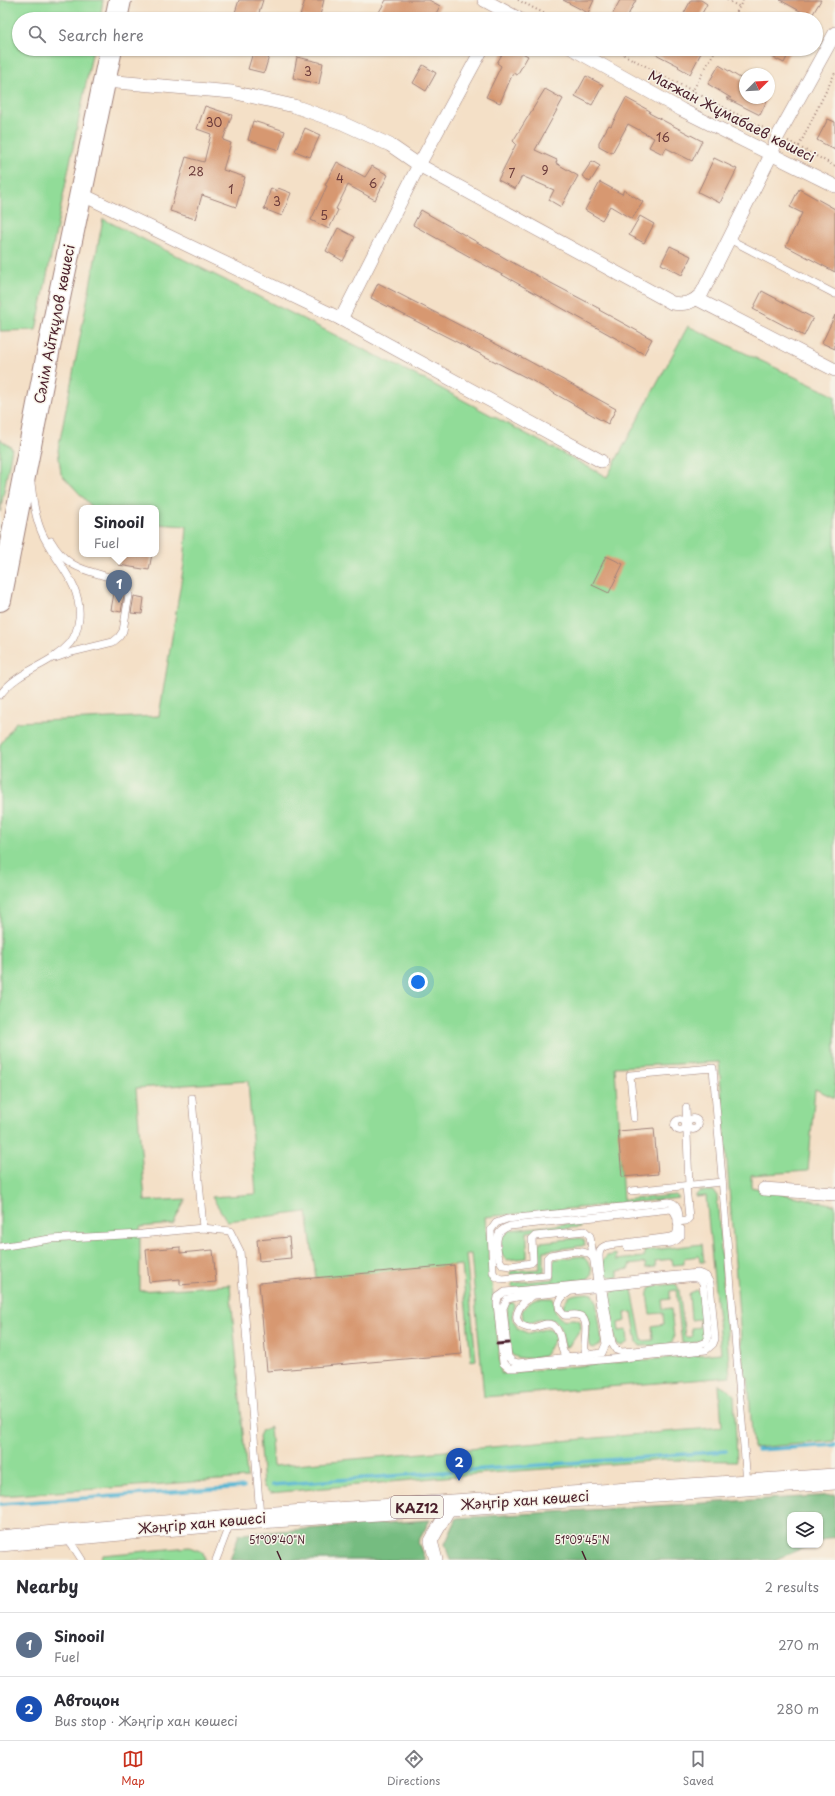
<!DOCTYPE html>
<meta charset="utf-8">
<style>
body{margin:0;font-family:"Playpen Sans",sans-serif;background:#f7f7f7;color:#2b2b33}
.controls{position:absolute;right:12px;bottom:12px;display:grid;overflow:hidden;border-radius:8px;box-shadow:0 1px 3px #0004}
.controls button{width:36px;height:36px;display:grid;place-items:center;padding:0;border:0;border-bottom:1px solid #e1e1e2;background:#fff;color:#2b2b33;font:20px sans-serif}
.compass{position:absolute;left:739px;top:68px;width:36px;height:36px;border-radius:50%;background:#fff;box-shadow:0 1px 3px #0004;rotate:66deg}
.you{position:absolute;left:418px;top:982px;width:14px;height:14px;margin:-10px;border:3px solid #fff;border-radius:50%;background:#1a73e8;box-shadow:0 0 0 6px #1a73e833}
.badge{display:grid;place-items:center;width:26px;height:26px;border-radius:50%;background:#c8321e;color:#fff;font-size:13px;font-weight:700}
.pin{position:absolute;translate:-50% -33px;filter:drop-shadow(0 1px 2px #0008)}
.pin::after{content:'';position:absolute;top:21px;width:14px;height:12px;background:inherit;clip-path:polygon(0 0,100% 0,50% 100%)}
.popup{position:absolute;left:79px;top:505px;width:80px;height:52px;box-sizing:border-box;display:grid;place-content:center;border-radius:8px;background:#fff;filter:drop-shadow(0 1px 3px #0005);font-size:13px;white-space:nowrap;color:#7c7c81}
.popup b{font-size:15px;color:#2b2b33}
.popup::after{content:'';position:absolute;left:50%;top:100%;margin-left:-8px;border:8px solid transparent;border-top-color:#fff}
.list{margin:0;padding:0;list-style:none}
h2{display:flex;justify-content:space-between;align-items:center;height:52px;margin:0;padding:0 16px;font-size:17px}
h2 small{font-size:13px;font-weight:400;color:#7c7c81}
.list li{display:grid;grid-template-columns:26px 1fr auto;gap:12px;align-items:center;box-sizing:border-box;height:64px;padding:0 16px;border-top:1px solid #e1e1e2}
.list b{display:block;font-size:15px;white-space:nowrap}
.list p{margin:0;font-size:13px;white-space:nowrap;color:#7c7c81}
.list em{font-size:13px;font-style:normal;color:#7c7c81}
.icon{flex:none;width:22px;height:22px;fill:none;stroke:currentColor;stroke-width:2;stroke-linecap:round;stroke-linejoin:round}
.map{position:relative;flex:none;width:835px;height:1560px;overflow:hidden}
.search{position:absolute;background:#fff;box-shadow:0 1px 3px #0004;left:12px;right:12px;top:12px;height:44px;display:flex;align-items:center;gap:10px;box-sizing:border-box;padding:0 14px;border-radius:22px;color:#7c7c81;font-size:15px}
.sheet{height:180px;background:#fff}
nav{display:flex;justify-content:space-around;align-items:center;box-sizing:border-box;height:56px;border-top:1px solid #e1e1e2;background:#fff;font-size:11px;color:#7c7c81}
nav a{display:grid;justify-items:center;gap:2px}
nav .on{color:#c8321e}
.map>svg:first-child{display:block}
</style>
<div class="map">
<svg width="835" height="1560" viewBox="0 0 835 1560">
<rect width="100%" height="100%" fill="#f7f3e8"/>
<filter id="ink" filterUnits="userSpaceOnUse"><feTurbulence type="fractalNoise" baseFrequency=".025" numOctaves="2"/><feDisplacementMap in="SourceGraphic" scale="8" xChannelSelector="R" yChannelSelector="G"/><feConvolveMatrix kernelMatrix="1 2 1 2 8 2 1 2 1" color-interpolation-filters="sRGB"/></filter>
<filter id="wash" filterUnits="userSpaceOnUse"><feTurbulence type="fractalNoise" baseFrequency=".012" numOctaves="4" result="noise"/><feDisplacementMap in="SourceGraphic" scale="16" xChannelSelector="R" yChannelSelector="G"/><feGaussianBlur stdDeviation="0.9" result="paint"/><feColorMatrix in="noise" values="0 0 0 0 0 0 0 0 0 0 0 0 0 0 0 0 0 1.4 0 .05"/><feComposite in="paint" operator="in"/></filter>
<g filter="url(#wash)">
<rect width="100%" height="100%" fill="#f4e0c7"/>
<!-- green -->
<g fill="#91dc98" stroke="#6e7e62">
<path d="M0,0h103l-3,19h-81v30h74l-57,281 -36,1z"/>
<path d="M103,219l326,163 178,95 81,-151 147,70v702l-20,-9 -7,82 -57,4v12l84,18v236l-82,7 -5,-71h-4l-25,-315 -104,5 8,133 53,-5 3,3 -194,19 16,156 220,-20 -15,-157 -10,1v-2l4,-4h14l3,5 13,181 -246,20 -13,-143h-5l10,106 -5,1 -9,-96 -146,13 -9,-66 -80,9 -15,-24 44,-3 -8,-113 -112,7 9,113 41,-2 -13,25 -33,3v64l90,-6 17,193 -247,18v-751l16,-23 143,-6 25,-152 3,-38 -31,-2v-16h-63l-32,-34 -3,-24z"/>
<path d="M0,439l12,9 -12,64z"/>
<path d="M583,1222v2l-2,3 -54,5v26l-21,2 -5,-6v-17l9,-7z"/>
<path d="M580,1238l4,2 1,4 -3,2 -38,5v21l-33,3 -1,-3 2,-1 28,-2 -2,-23 2,-4z"/>
<path d="M702,1244l2,18h-4l-1,-6 -15,2v6l-11,1 -1,-6 -17,2 1,6 -10,1 -1,-5 -16,2 1,4 -12,2v6c-11,2 -18,-6 -15,-17l4,-4 9,-2v6l28,-3v-6z"/>
<path d="M583,1256l8,10 1,8 -4,5 -74,9 -3,-2 2,-3 41,-4 -1,-17 2,-3z"/>
<path d="M674,1284l3,1 2,5 6,47h7l-1,-9 9,-1 -1,-8 -8,1 -2,-26 2,-2 6,-2 5,5 3,41c-6,8 -15,7 -23,7l-6,-53 -6,1v8l-8,1 1,9 8,-1 3,30 -2,4 -6,3 -26,1 -3,-4 -5,-30 -7,1 1,8 -8,2 1,8 8,-1 1,12 -6,4 -5,-2 -2,-5 -7,-40 1,-4c5,-6 17,-9 23,-5l10,51 11,-1 -1,-14 12,-2 -1,-11 -13,1c-5,-29 -4,-27 24,-30z"/>
<path d="M588,1293l5,1 3,6 6,41 -2,4 -6,3 -4,-1c-6,-11 6,-30 -11,-35 -4,-2 -9,0 -13,0l-3,-6c4,-13 13,-12 25,-13z"/>
<path d="M537,1298h16c2,4 0,8 2,13 7,15 16,4 25,10l1,7 -12,18 -4,1c-4,-11 -2,-30 -21,-28 -6,0 -10,4 -16,4l-5,-4 -1,-8 10,-11z"/>
<path d="M513,1302l1,2 -2,13 6,12 12,5 17,-6 6,2 3,7 -12,19c-10,2 -27,5 -34,-3l-3,-45 1,-4z"/>
<path d="M719,1384l9,5 6,6 3,66 -72,-1 -188,14 -207,19 -7,-7 -4,-50 3,-6 8,-3 3,39 449,-39z"/>
<path d="M189,1547l14,5 2,8h-104l2,-5z"/>
</g>
<!-- forest -->
<g fill="#74bc80" stroke="#5f6e56">
<path d="M835,1495v41l-15,6v-27h-30v30h21l-37,15h-324l-5,-16 12,-26z"/>
<path d="M430,1520l-12,22 7,18h-195l9,-26z"/>
</g>
<g fill="none" stroke-linecap="round" stroke-linejoin="round">
<!-- stream -->
<g stroke="#54b5d3" stroke-width="3.5">
<path d="M757,1450l78,-5"/>
<path d="M272,1485l454,-34"/>
<path d="M0,1504l244,-17"/>
</g>
</g>
<g id="blocks">
<!-- building -->
<g fill="#d79871">
<path d="M239,0h24l-6,19h-24z"/>
<path d="M305,0h19l-5,19 -19,-3z"/>
<path d="M386,0h43l11,6 -7,13h-58z"/>
<path d="M563,0h31l-6,13z"/>
<path d="M620,0h16l-10,19h-16z"/>
<path d="M691,0h10l6,4 -8,15h-18z"/>
<path d="M780,0h41l-10,17z"/>
<path d="M254,49l16,4 -6,20 -16,-4z"/>
<path d="M505,49h10l13,7 -11,19 -4,-2 -13,30 -14,-6 15,-31 -4,-3z"/>
<path d="M646,49h48l7,4 -11,21 -12,-7 1,-1z"/>
<path d="M773,49h18l-7,14 -14,-7z"/>
<path d="M297,57l26,6 -4,21 -26,-6z"/>
<path d="M423,65l13,8 -10,18 -13,-8z"/>
<path d="M719,65l26,16v17h23l-8,17 -34,-17h5l-23,-14z"/>
<path d="M586,76l17,9 -11,20 -17,-9z"/>
<path d="M545,89l18,10 -28,51 22,10 -1,3 22,13 -17,31 -12,-7 5,-10 -32,-14 -7,13 -17,-9 18,-36 -3,-3z"/>
<path d="M626,98l24,13 -1,2 53,28 -10,20 -26,-13 -3,6 -14,-7 5,-9 -26,-14 -16,29 -13,-7v-4l10,-17 2,1z"/>
<path d="M205,106l27,9 -9,25 8,3 -8,27 22,7 -9,30 -34,-12 -7,24 -25,-8 16,-54 18,5 7,-28 -14,-5z"/>
<path d="M828,119l7,3v28l-18,-10z"/>
<path d="M253,121l32,10 -6,19 -31,-10z"/>
<path d="M305,128l15,7 -10,22 -15,-6z"/>
<path d="M714,158l23,11 -17,34 -22,-11z"/>
<path d="M592,161l8,5 -10,16 -8,-6z"/>
<path d="M337,162l28,15 7,-11 16,9 -13,25 -27,-15 -12,24 2,1 -9,19 -18,-9 16,-34 -2,-1z"/>
<path d="M600,182l22,12 2,-4 19,12 -11,17 -22,-13 -8,14 -17,-10z"/>
<path d="M271,188l6,3 1,-3 13,5 -9,23 -18,-7z"/>
<path d="M799,189l36,20v63l-49,-26 16,-33 -12,-6z"/>
<path d="M421,210l96,55 83,44 -1,1 53,29 -8,15 -231,-129z"/>
<path d="M640,216l14,8 -10,19 -15,-8z"/>
<path d="M338,228l17,9 -12,24 -17,-10z"/>
<path d="M670,246l21,10 -9,19 -21,-11z"/>
<path d="M378,283l149,77 89,49 -8,15 -77,-44 -160,-82z"/>
<path d="M762,291l51,27 -9,18 -51,-27z"/>
<path d="M835,315v34l-13,-6z"/>
<path d="M120,554h32l-3,16 -30,-5z"/>
<path d="M606,556l17,8 -14,29 -17,-8z"/>
<path d="M114,593l10,2 -3,17 -10,-2z"/>
<path d="M134,596l10,2 -2,16 -11,-1z"/>
<path d="M654,1128l4,46 -36,3 -4,-46z"/>
<path d="M289,1237l2,21 -32,3 -2,-21z"/>
<path d="M180,1247v6l33,-3 3,32 -36,3v-6l-31,3 -3,-32z"/>
<path d="M454,1265l8,89 -195,17 -8,-88z"/>
</g>
</g>
</g>
<g filter="url(#ink)">
<use href="#blocks" fill-opacity="0" stroke="#9f8079" stroke-width="1"/>
<g fill="none" stroke-linecap="round" stroke-linejoin="round">
<!-- lane casing -->
<g stroke="#9f8079" stroke-width="8">
<g id="lane">
<path d="M729,239l106,55"/>
<path d="M51,541c20,35 46,28 75,43l3,11 -6,36 -4,6 -6,5 -41,10 -17,6"/>
<path d="M0,695c18,-25 50,-29 70,-52 6,-7 8,-17 9,-25 3,-35 -24,-56 -37,-85 -7,-16 -9,-33 -11,-50"/>
<path d="M192,1098l11,130"/>
<path d="M686,1108l3,78"/>
<path d="M634,1118l-4,-43 83,-7 34,415"/>
<circle cx="693" cy="1124" r="5.5"/>
<circle cx="680" cy="1125" r="5.5"/>
<path d="M631,1191l91,-9"/>
<path d="M677,1222l9,-1 3,-3 -3,-32"/>
<path d="M0,1247l50,-8 92,-5 61,-6 27,3 10,20 20,265"/>
<path d="M627,1247l44,-4 6,-3 4,-4v-7"/>
<path d="M593,1258c-8,-12 -30,-5 -43,-3l-3,3v17l-46,4 -6,-3 -2,-4 -2,-42 5,-7 11,-4 162,-17c8,1 9,7 10,14"/>
<path d="M698,1273l8,3 4,7 5,56 -2,5 -7,6 -189,18h-8l-6,-5 -6,-60 1,-6 7,-5z"/>
<path d="M597,1282l1,12 8,50 -4,9 -84,10 -6,-2 -4,-4 -5,-49 4,-9 10,-2 75,-8c24,-3 49,-6 73,-8 10,-1 21,-4 31,-3 4,0 5,2 7,5l5,55 -2,4 -8,3 -76,7 -6,-2 -4,-7c-2,-13 -16,-85 -12,-92 1,-4 5,-5 9,-6l62,-8 5,-2c3,-7 2,-22 -5,-26l-161,17c-3,1 -6,2 -9,5 -7,6 -4,28 2,34l8,1 20,-3 2,-2 -1,-22 3,-3 50,-5 5,5 7,46"/>
<path d="M568,1293c-9,5 -13,14 -4,22 5,1 9,-1 13,0 15,2 6,26 8,35l2,3 5,2"/>
<path d="M531,1297c-12,6 -24,27 -2,31 9,1 15,-7 24,-3 13,11 3,30 18,32"/>
<path d="M68,1538l14,22"/>
<path d="M216,1560l14,-37"/>
</g>
</g>
<!-- street casing -->
<g stroke="#9f8079" stroke-width="14">
<g id="street">
<path d="M484,0l35,19"/>
<path d="M573,49l109,61 153,76"/>
<path d="M105,81l127,11 62,14 48,17 48,22 29,20 253,138c13,2 21,0 30,-10l69,-138 7,-19 57,-103"/>
<path d="M81,194l260,125 260,142"/>
<path d="M697,299l138,71"/>
<path d="M341,319l78,-154 63,-116"/>
<path d="M764,1189l71,5"/>
<path d="M436,1560l-5,-19 20,-36"/>
</g>
</g>
<!-- primary casing -->
<g stroke="#9f8079" stroke-width="22">
<path id="primary" d="M0,1541l231,-21 604,-41"/>
</g>
<!-- highway casing -->
<g stroke="#9f8079" stroke-width="24">
<g id="highway">
<path d="M116,19l4,-19"/>
<path d="M0,600l54,-278 57,-273"/>
</g>
</g>
<!-- path -->
<g stroke="#9f8079" stroke-width="2" stroke-dasharray="1 3" stroke-linecap="butt">
<path d="M518,0l37,19"/>
<path d="M727,0l13,7"/>
<path d="M733,19l10,-19"/>
<path d="M613,49l154,81"/>
<path d="M688,99l28,-50"/>
<path d="M788,141l47,25"/>
<path d="M799,146l36,-73"/>
</g>
<!-- lane -->
<use href="#lane" stroke="#fff" stroke-width="7"/>
<!-- street -->
<use href="#street" stroke="#fff" stroke-width="13"/>
<!-- primary -->
<use href="#primary" stroke="#fff" stroke-width="21"/>
<!-- highway -->
<use href="#highway" stroke="#fff" stroke-width="22"/>
<!-- rail -->
<path stroke="#4a1f2b" stroke-width="3" d="M497,1344l12,-1"/>
</g>
</g>
<!-- ticks -->
<path fill="none" stroke="#4a1f2b" stroke-width="1.5" d="M277,1551l4,9M582,1551l4,9"/>
<g text-anchor="middle" dominant-baseline="central" stroke-width="3" stroke-linejoin="round" paint-order="stroke">
<!-- number labels -->
<g font-size="12" fill="#6d3d3c">
<text x="308" y="71">3</text>
<text x="214" y="122">30</text>
<text x="663" y="137">16</text>
<text x="545" y="170">9</text>
<text x="196" y="171">28</text>
<text x="512" y="173">7</text>
<text x="340" y="178">4</text>
<text x="373" y="183">6</text>
<text x="231" y="189">1</text>
<text x="277" y="201">3</text>
<text x="324" y="215">5</text>
</g>
<!-- shield labels -->
<rect fill="#f7f3e8" stroke="#7e5f64" stroke-width="1" x="391" y="1496" width="52" height="22" rx="3"/>
<g font-size="13" font-weight="bold" fill="#4a1f2b">
<text x="417" y="1507">KAZ12</text>
</g>
<!-- street labels -->
<g font-size="14" fill="#4a1f2b" stroke="#f7f3e8">
<text transform="translate(732 116) rotate(27)">Мағжан Жұмабаев көшесі</text>
<text transform="translate(54 324) rotate(-79)">Сәлім Айтқұлов көшесі</text>
<text transform="translate(525 1500) rotate(-4)">Жәңгір хан көшесі</text>
<text transform="translate(202 1523) rotate(-5)">Жәңгір хан көшесі</text>
</g>
</g>
<g font-size="10" text-anchor="middle" fill="#4a1f2b" stroke="#f7f3e8" stroke-width="3" stroke-linejoin="round" paint-order="stroke">
<text x="277" y="1544">51°09'40"N</text>
<text x="582" y="1544">51°09'45"N</text>
</g>
</svg>
<div class="controls">
<button><svg class="icon" aria-label="layers" viewBox="0 0 24 24"><path d="M12 4l9 5-9 5-9-5zM3 14l9 5 9-5"/></svg></button>
</div>
<svg class="compass" viewBox="-18 -18 36 36"><path d="M0-13l5 13h-10z" fill="#e53935"/><path d="M0 13l5-13h-10z" fill="#7c7c81"/></svg>
<div class="you"></div>
<div class="pin badge" style="left:119px;top:603px;background:#5c6f8a">1</div>
<div class="popup"><b>Sinooil</b>Fuel</div>
<div class="pin badge" style="left:459px;top:1481px;background:#1a4fb4">2</div>
<div class="search"><svg class="icon" aria-label="search" viewBox="0 0 24 24"><circle cx="10" cy="10" r="6"/><path d="M15 15l6 6"/></svg>Search here</div>
</div>
<section class="sheet">
<h2>Nearby<small>2 results</small></h2>
<ul class="list">
<li><span class="badge" style="background:#5c6f8a">1</span><div><b>Sinooil</b><p>Fuel</p></div><em>270 m</em></li>
<li><span class="badge" style="background:#1a4fb4">2</span><div><b>Автоцон</b><p>Bus stop · Жәңгір хан көшесі</p></div><em>280 m</em></li>
</ul>
</section>
<nav>
<a class="on"><svg class="icon" aria-label="map" viewBox="0 0 24 24"><path d="M3 6l6-2 6 2 6-2v14l-6 2-6-2-6 2zM9 4v14M15 6v14"/></svg>Map</a>
<a><svg class="icon" aria-label="directions" viewBox="0 0 24 24"><path d="M12 3l9 9-9 9-9-9zM9 14v-3h6M13 9l2 2-2 2"/></svg>Directions</a>
<a><svg class="icon" aria-label="saved" viewBox="0 0 24 24"><path d="M7 4h10v16l-5-4-5 4z"/></svg>Saved</a>
</nav>
